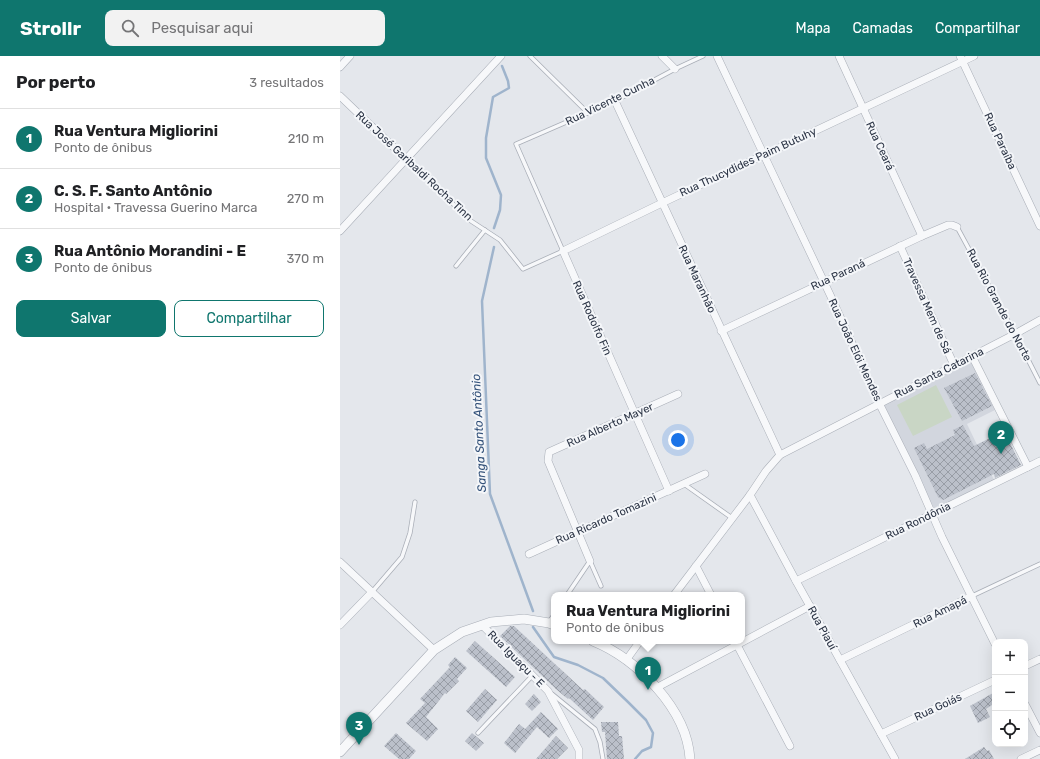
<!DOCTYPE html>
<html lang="pt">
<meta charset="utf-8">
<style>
body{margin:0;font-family:Rubik,sans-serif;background:#f2f2f2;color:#202124}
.controls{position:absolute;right:12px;bottom:12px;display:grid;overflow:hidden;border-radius:8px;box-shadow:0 4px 16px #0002}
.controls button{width:36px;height:36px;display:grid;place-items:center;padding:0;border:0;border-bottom:1px solid #e0e0e0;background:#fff;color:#202124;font:20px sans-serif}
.you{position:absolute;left:338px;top:384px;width:14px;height:14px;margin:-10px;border:3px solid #fff;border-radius:50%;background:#1a73e8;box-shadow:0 0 0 6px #1a73e833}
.badge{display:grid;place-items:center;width:26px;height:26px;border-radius:50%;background:#0f766e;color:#fff;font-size:13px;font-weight:700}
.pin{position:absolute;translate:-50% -33px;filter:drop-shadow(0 1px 2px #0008)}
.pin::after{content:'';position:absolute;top:21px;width:14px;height:12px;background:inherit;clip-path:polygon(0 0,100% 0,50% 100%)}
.popup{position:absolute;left:211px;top:536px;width:194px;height:52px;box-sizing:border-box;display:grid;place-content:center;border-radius:8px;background:#fff;filter:drop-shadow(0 1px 3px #0005);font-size:13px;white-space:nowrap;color:#757577}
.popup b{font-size:15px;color:#202124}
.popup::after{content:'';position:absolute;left:50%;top:100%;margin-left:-8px;border:8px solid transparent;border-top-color:#fff}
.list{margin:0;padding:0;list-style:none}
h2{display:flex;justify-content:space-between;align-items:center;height:52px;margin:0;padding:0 16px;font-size:17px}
h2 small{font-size:13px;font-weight:400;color:#757577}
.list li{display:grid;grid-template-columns:26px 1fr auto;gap:12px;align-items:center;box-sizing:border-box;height:60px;padding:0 16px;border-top:1px solid #e0e0e0}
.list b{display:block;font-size:15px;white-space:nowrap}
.list p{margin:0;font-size:13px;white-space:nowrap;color:#757577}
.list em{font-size:13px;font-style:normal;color:#757577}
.actions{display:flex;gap:8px;padding:12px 16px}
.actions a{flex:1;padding:9px 0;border:1px solid #0f766e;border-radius:8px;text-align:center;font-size:14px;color:#0f766e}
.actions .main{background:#0f766e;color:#fff}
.icon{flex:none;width:22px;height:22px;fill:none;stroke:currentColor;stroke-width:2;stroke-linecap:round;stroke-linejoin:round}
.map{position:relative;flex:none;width:700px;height:703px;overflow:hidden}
header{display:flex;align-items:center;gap:24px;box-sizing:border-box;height:56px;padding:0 20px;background:#0f766e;color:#fff}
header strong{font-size:19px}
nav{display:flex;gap:22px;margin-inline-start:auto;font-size:14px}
.search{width:280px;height:36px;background:#f2f2f2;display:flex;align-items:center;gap:10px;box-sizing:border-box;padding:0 14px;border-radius:8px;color:#757577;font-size:15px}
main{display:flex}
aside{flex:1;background:#fff}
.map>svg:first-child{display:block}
</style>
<header>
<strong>Strollr</strong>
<div class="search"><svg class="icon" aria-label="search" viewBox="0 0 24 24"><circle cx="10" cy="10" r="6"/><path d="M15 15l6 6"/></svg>Pesquisar aqui</div>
<nav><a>Mapa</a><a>Camadas</a><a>Compartilhar</a></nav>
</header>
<main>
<aside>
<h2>Por perto<small>3 resultados</small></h2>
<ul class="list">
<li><span class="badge">1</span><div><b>Rua Ventura Migliorini</b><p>Ponto de ônibus</p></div><em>210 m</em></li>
<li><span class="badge">2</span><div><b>C. S. F. Santo Antônio</b><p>Hospital · Travessa Guerino Marca</p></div><em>270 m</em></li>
<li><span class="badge">3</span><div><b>Rua Antônio Morandini - E</b><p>Ponto de ônibus</p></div><em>370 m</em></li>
</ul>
<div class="actions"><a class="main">Salvar</a><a>Compartilhar</a></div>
</aside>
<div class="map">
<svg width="700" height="703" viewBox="0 0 700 703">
<defs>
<pattern id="building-cross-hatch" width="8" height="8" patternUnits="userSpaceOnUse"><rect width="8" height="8" fill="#bbc0ca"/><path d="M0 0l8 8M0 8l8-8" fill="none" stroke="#989da6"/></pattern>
</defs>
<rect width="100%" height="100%" fill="#e4e7ec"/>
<!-- built -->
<path fill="#d2d6de" d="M631,306l24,48 -28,14 28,58 -60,28 -52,-105z"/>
<!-- green -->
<path fill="#c9d6c5" d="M596,329l16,32 -39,19 -16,-31z"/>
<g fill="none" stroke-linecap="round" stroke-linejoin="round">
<!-- stream -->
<g stroke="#9fb4cc" stroke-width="2.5">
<path d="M154,172l6,-18 1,-15 -15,-37v-20l7,-41 16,-9 -1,-7 -6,-15"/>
<path d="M154,191l-12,54 8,193 43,117"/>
<path d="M193,571l21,30 24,8 25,13 25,24 18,18 7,13 -2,14 -9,4 -7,8"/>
</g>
</g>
<!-- building -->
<g fill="url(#building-cross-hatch)">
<path d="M635,317l17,33 -30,15 -18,-33z"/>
<path d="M623,369l11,21 30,-15 17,34 -26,13 -1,-4 -51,26 -5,-3 -24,-49 10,-5 3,6 28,-14 -2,-5z"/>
<path d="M170,570h4l69,64 2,-1 19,18 -11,13 -24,-22 -1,1 -11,-9 -57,-54z"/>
<path d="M135,585l40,36 -9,10 -40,-36z"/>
<path d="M115,601l12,11 -10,11 2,2 -13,13 -1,-1 -19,24 12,12 -11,12 -21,-18 19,-20 -5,-4 30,-32 -2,-2z"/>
<path d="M145,633l12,11 -19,22 -12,-11z"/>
<path d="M653,637l2,5v5l-9,6 4,8 -12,6 -8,-17z"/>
<path d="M194,638l7,8 -9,9 -7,-7z"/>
<path d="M201,656l17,17 -9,9 -12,-11 -22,26 -11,-10 15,-19 6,5z"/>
<path d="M261,666h17l1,14h3l2,23h-17l-2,-27h-3z"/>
<path d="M56,677l20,18 -7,8h-10l-15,-13z"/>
<path d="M132,677l12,10 -8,8 -11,-10z"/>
<path d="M216,680l12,12 -11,11h-21z"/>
<path d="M644,691l3,4 2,-1 5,9h-29z"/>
</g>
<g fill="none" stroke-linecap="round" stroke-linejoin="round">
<!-- service casing -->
<g stroke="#a9aeb7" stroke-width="5">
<g id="service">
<path d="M190,0l58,57"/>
<path d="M66,103l65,62 29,19 23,29 40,-18 -47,-107 99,-43 60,-32 28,-13"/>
<path d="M617,171l58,107 25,49"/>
<path d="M116,210l29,-36"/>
<path d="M344,428l48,34"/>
<path d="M250,505l11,25"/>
<path d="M32,536l30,-35 8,-24 5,-31"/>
<path d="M227,539l23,-34"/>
<path d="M632,540l68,-32"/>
<path d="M209,566l5,-7"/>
<path d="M212,638l43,35 5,13 3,17"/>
<path d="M138,677l55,-58"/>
</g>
</g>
<!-- minor casing -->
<g stroke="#a9aeb7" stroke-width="8">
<g id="minor">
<path d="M322,0l13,13"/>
<path d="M377,0l116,245 46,102 36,72 27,62 53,107"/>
<path d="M499,0l83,180"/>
<path d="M620,0l80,170"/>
<path d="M0,11l10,-11"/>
<path d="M0,40l66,63"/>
<path d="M275,45l165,354"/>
<path d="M0,175l161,-175"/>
<path d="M560,190l54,119"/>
<path d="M381,275l201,-95 26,-11h4l5,2"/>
<path d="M632,300l56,111"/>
<path d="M329,435l-106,-240 99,-48 312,-147"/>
<path d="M410,439l46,86 99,178"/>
<path d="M189,498l176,-80"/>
<path d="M250,505l-42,-100 1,-9 129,-58"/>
<path d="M0,506l94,88"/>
<path d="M356,510l15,29"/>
<path d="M456,525l244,-120"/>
<path d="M334,539l76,-100 16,-24 14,-16 235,-121 25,-14"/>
<path d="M0,569l32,-33"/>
<path d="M142,569l66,66 31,59v9"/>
<path d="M395,585l55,105"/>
<path d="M287,603l13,-18"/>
<path d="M500,604l132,-64"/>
<path d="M685,610l15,-7"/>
<path d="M316,632l154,-82"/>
<path d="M685,648l15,29"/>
<path d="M541,678l114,-54"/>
<path d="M681,703l19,-9"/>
</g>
</g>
<!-- tertiary casing -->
<g stroke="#a9aeb7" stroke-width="10">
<g id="tertiary">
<path d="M253,585c44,18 94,68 97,118"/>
<path d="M0,696l94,-102 28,-18 29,-10 33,-3 25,4 5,2"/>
</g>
</g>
<!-- service -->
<use href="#service" stroke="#f7f8fa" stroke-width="3.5"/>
<!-- minor -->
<use href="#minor" stroke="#f7f8fa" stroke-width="7"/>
<!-- tertiary -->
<use href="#tertiary" stroke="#f7f8fa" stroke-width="9"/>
</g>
<g text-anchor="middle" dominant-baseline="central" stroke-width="4" stroke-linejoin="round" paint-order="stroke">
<!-- street labels -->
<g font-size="11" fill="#2b3445" stroke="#f4f6f9">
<text transform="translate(270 45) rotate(-26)">Rua Vicente Cunha</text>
<text transform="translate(660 85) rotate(65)">Rua Paraíba</text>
<text transform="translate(540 90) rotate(65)">Rua Ceará</text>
<text transform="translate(408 106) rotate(-25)">Rua Thucydides Paim Butuhy</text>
<text transform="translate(74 110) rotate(43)">Rua José Garibaldi Rocha Tinn</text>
<text transform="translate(498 219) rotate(-25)">Rua Paraná</text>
<text transform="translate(357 223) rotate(65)">Rua Maranhão</text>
<text transform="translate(659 249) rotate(62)">Rua Rio Grande do Norte</text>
<text transform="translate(587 250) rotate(66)">Travessa Mem de Sá</text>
<text transform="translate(252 262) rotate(66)">Rua Rodolfo Fin</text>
<text transform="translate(515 294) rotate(65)">Rua João Elói Mendes</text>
<text transform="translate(599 317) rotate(-27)">Rua Santa Catarina</text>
<text transform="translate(270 369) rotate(-24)">Rua Alberto Mayer</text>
<text transform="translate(266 463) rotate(-24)">Rua Ricardo Tomazini</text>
<text transform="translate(578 465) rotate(-26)">Rua Rondônia</text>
<text transform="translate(600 556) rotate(-26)">Rua Amapá</text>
<text transform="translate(482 572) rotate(61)">Rua Piauí</text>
<text transform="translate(176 603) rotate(45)">Rua Iguaçu - E</text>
<text transform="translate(598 651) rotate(-25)">Rua Goiás</text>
</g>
<!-- water labels -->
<g font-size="12" font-style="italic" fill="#34527a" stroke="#f4f6f9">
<text transform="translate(139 377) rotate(-93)">Sanga Santo Antônio</text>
</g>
</g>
</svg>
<div class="controls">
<button>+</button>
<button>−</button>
<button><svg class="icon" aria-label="locate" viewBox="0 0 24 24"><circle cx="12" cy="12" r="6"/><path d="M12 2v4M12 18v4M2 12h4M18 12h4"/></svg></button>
</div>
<div class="you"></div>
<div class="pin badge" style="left:308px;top:634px">1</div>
<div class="popup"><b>Rua Ventura Migliorini</b>Ponto de ônibus</div>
<div class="pin badge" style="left:661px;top:398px">2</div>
<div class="pin badge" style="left:19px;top:689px">3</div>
</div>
</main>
